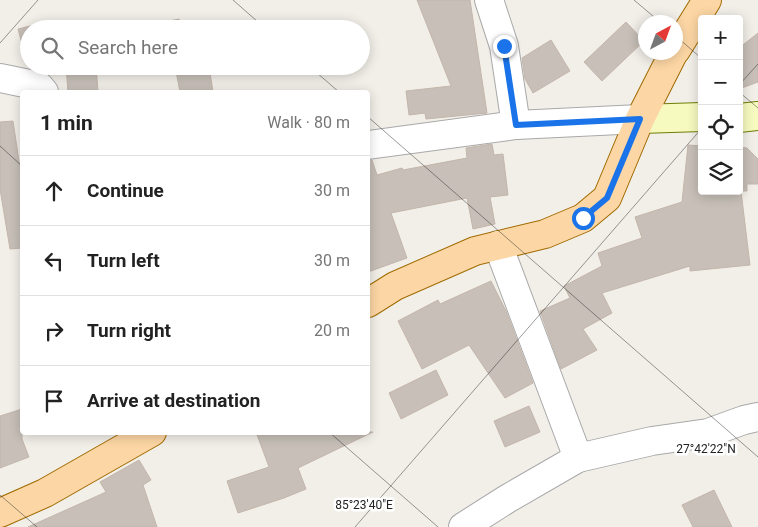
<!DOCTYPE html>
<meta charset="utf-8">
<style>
body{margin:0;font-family:Roboto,sans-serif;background:#f6f6f6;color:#222}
.controls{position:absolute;right:15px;top:15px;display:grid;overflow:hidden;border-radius:5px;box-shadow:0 2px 12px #0003}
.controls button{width:45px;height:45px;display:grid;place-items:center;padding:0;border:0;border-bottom:1px solid #e0e0e0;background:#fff;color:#222;font:25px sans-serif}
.compass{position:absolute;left:638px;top:15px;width:45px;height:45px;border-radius:50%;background:#fff;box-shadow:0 2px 12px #0003;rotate:41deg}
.stop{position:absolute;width:15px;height:15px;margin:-11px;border:4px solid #1a73e8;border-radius:50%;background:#fff}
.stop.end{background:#1a73e8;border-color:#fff;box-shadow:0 1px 5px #0008}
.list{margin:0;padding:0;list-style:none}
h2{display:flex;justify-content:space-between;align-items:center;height:65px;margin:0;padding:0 20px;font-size:21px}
h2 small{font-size:16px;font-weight:400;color:#767676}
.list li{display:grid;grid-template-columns:32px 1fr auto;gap:15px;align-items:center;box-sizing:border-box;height:70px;padding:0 20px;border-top:1px solid #e0e0e0}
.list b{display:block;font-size:19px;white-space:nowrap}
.list em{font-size:16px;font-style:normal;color:#767676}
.icon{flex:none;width:28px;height:28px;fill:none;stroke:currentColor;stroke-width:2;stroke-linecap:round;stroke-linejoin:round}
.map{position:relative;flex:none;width:758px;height:527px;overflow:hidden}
.search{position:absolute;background:#fff;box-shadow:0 2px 12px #0003;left:20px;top:20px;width:350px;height:55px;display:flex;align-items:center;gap:12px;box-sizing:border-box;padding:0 18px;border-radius:28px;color:#767676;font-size:19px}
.panel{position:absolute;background:#fff;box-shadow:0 2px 12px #0003;left:20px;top:90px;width:350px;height:345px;border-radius:5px}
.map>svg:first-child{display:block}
</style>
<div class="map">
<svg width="758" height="527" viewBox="0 0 758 527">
<rect width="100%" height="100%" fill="#f2efe9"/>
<!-- building -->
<g fill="#c7bfb8" stroke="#c4b6ab">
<path d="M417,0h53l17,113 -61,6 -1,-6 -16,2 -3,-24 45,-5z"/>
<path d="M179,19l3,10h-39v-2z"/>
<path d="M46,22l2,7h-19v33h-2l-9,-33z"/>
<path d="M626,22l18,19 -42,40 -18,-19z"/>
<path d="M758,33v49l-19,7v-41z"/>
<path d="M551,40l19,31 -37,22 -8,-14 -3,-21z"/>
<path d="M66,66h30l2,25 -30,1z"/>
<path d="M175,66h34l4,26h-33z"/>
<path d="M13,121l9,60v67l-12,1 -10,-60v-67z"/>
<path d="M492,144l2,11 9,-1 5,41 -18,2 5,27 -22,5 -6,-31 -76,15 16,45 -39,14v-112h4l5,15 25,-7 1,2 64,-12 -1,-10z"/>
<path d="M688,145l14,1v45h37v-44l8,1 11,11v25h-11v7h-6l9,74 -60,6v-5l-88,27 10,20 -29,16 14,21 -36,19 -21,-58 30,-13 -6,-12 38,-20 -4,-13 44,-15 -7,-21 47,-15z"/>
<path d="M491,281l15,30 27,72 -28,15 -36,-53 -47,24 -24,-48 40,-21 2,4z"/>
<path d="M436,370l12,25 -47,24 -12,-26z"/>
<path d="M529,406l11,26 -35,15 -11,-26z"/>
<path d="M22,409v30l7,18 -29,11v-52z"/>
<path d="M256,432h117l-75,36 8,21 -22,9 -46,15 -11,-32 42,-14z"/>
<path d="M139,460l12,20 -8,5 14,42h-129l78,-35 -6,-10z"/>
<path d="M714,490l18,37h-39l-11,-22z"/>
</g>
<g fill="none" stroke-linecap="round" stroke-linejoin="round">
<!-- street casing -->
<g stroke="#a9a9a9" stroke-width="30">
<g id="street">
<path d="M489,0l15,46 12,79"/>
<path d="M0,78l39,8 5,6"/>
<path d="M368,145l148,-20 124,-6"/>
<path d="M498,245l80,213 74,-17 56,-8 36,-13 14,-3"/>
<path d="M463,527l44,-28 71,-41"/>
</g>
</g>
<!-- secondary casing -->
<g stroke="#707d05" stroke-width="30">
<g id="secondary">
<path d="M739,118l19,-2"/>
<path d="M640,119l62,-2"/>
</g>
</g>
<!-- primary casing -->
<g stroke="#a06b00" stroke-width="30">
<g id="primary">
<path d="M676,50l31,-50"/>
<path d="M368,303l27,-17 80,-35 70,-17 38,-16 24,-20 33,-79 34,-67"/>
<path d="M0,513l45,-20 107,-61"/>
</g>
</g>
<!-- street -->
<use href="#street" stroke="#fff" stroke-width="28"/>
<!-- secondary -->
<use href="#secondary" stroke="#f7fabf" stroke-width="28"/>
<!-- primary -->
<use href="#primary" stroke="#fcd6a4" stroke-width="28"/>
</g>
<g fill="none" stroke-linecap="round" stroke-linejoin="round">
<!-- route -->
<path stroke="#1a73e8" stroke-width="6" d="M504,46l12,79 124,-6 -33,79 -24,20"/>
</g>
<!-- ticks -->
<path fill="none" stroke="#222" stroke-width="1" stroke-opacity="0.45" d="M233,0l33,29M634,0l26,22M676,36l26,23M0,43l38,-43M309,66l30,26M739,85l19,-21M739,92l19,16M368,117l390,340M0,146l22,20M329,432l109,95M0,495l37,32M355,527l347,-399"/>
<g font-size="12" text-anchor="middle" fill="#222" stroke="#fff" stroke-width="5" stroke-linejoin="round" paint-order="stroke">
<text x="706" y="453">27°42'22"N</text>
<text x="364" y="509">85°23'40"E</text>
</g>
</svg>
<div class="controls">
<button>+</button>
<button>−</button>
<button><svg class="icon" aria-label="locate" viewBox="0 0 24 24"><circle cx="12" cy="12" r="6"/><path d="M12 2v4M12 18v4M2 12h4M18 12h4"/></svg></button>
<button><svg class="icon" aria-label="layers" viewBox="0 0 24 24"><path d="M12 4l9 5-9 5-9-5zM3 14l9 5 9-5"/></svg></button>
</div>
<svg class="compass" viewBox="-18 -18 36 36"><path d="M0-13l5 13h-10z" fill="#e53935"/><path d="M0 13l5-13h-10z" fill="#767676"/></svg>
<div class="stop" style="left:583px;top:218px"></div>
<div class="stop end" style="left:504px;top:46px"></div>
<div class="search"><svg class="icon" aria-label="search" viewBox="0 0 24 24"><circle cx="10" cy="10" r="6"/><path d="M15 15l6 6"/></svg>Search here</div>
<section class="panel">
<h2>1 min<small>Walk · 80 m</small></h2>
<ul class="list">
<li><svg class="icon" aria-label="ahead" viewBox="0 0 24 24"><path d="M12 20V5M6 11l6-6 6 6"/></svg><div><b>Continue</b></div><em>30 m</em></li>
<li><svg class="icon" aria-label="left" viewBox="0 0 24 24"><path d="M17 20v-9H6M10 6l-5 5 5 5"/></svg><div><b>Turn left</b></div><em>30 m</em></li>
<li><svg class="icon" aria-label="right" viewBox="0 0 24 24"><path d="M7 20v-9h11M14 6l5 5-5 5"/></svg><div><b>Turn right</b></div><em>20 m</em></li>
<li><svg class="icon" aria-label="arrive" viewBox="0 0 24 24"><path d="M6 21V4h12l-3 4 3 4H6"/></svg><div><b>Arrive at destination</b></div></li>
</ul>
</section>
</div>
